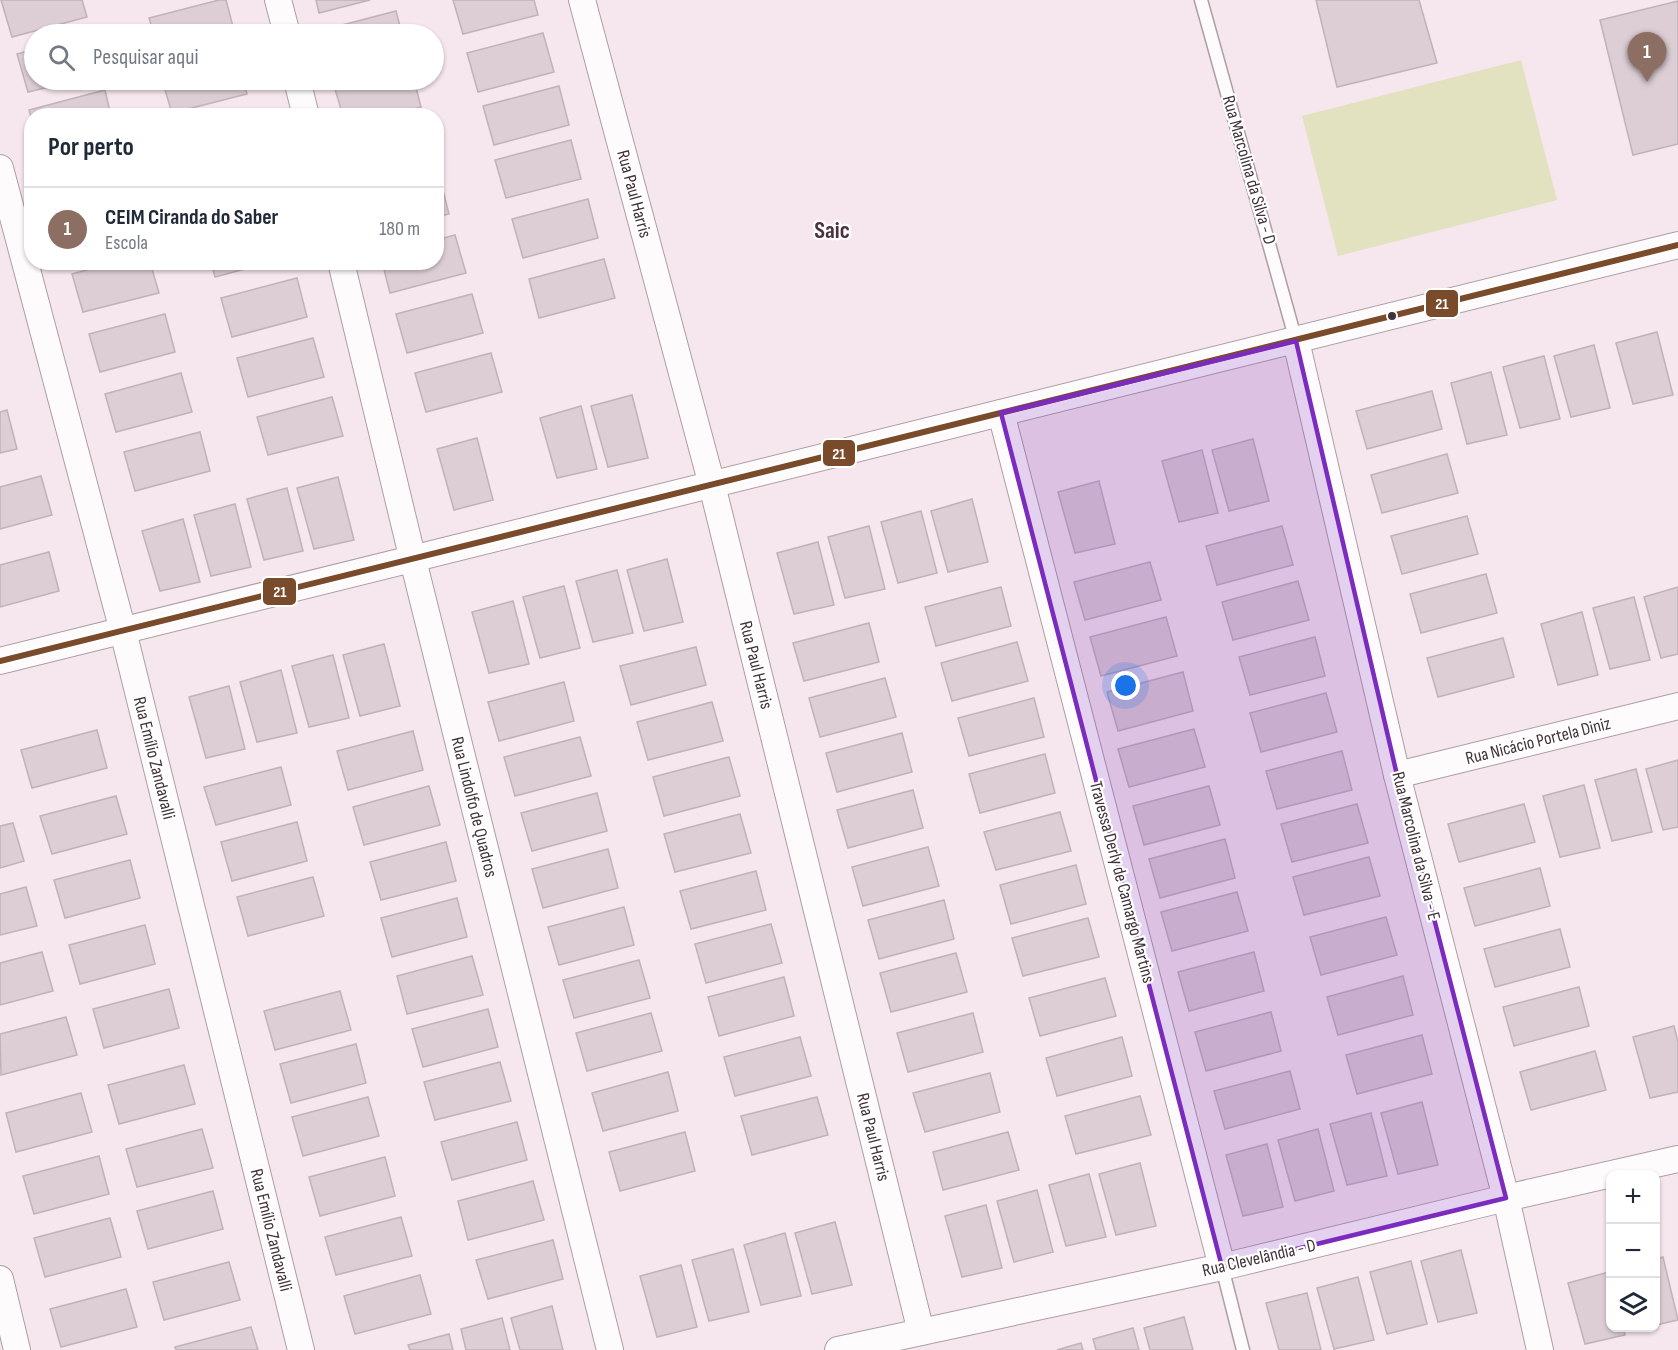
<!DOCTYPE html>
<html lang="pt">
<meta charset="utf-8">
<style>
body{margin:0;font-family:"Sofia Sans Condensed",sans-serif;background:#f6f6f7;color:#1f2937}
.controls{position:absolute;right:18px;bottom:18px;display:grid;overflow:hidden;border-radius:12px;box-shadow:0 2px 4px #0004}
.controls button{width:54px;height:54px;display:grid;place-items:center;padding:0;border:0;border-bottom:2px solid #e0e1e3;background:#fff;color:#1f2937;font:30px sans-serif}
.you{position:absolute;left:1126px;top:686px;width:21px;height:21px;margin:-15px;border:4px solid #fff;border-radius:50%;background:#1a73e8;box-shadow:0 0 0 9px #1a73e833}
.badge{display:grid;place-items:center;width:39px;height:39px;border-radius:50%;background:#b45309;color:#fff;font-size:20px;font-weight:700}
.pin{position:absolute;translate:-50% -50px;filter:drop-shadow(0 2px 3px #0008)}
.pin::after{content:'';position:absolute;top:32px;width:21px;height:18px;background:inherit;clip-path:polygon(0 0,100% 0,50% 100%)}
.list{margin:0;padding:0;list-style:none}
h2{display:flex;justify-content:space-between;align-items:center;height:78px;margin:0;padding:0 24px;font-size:26px}
h2 small{font-size:20px;font-weight:400;color:#747a83}
.list li{display:grid;grid-template-columns:39px 1fr auto;gap:18px;align-items:center;box-sizing:border-box;height:84px;padding:0 24px;border-top:2px solid #e0e1e3}
.list b{display:block;font-size:22px;white-space:nowrap}
.list p{margin:0;font-size:20px;white-space:nowrap;color:#747a83}
.list em{font-size:20px;font-style:normal;color:#747a83}
.icon{flex:none;width:33px;height:33px;fill:none;stroke:currentColor;stroke-width:2;stroke-linecap:round;stroke-linejoin:round}
.map{position:relative;flex:none;width:1678px;height:1350px;overflow:hidden}
.search{position:absolute;background:#fff;box-shadow:0 2px 4px #0004;left:24px;top:24px;width:420px;height:66px;display:flex;align-items:center;gap:15px;box-sizing:border-box;padding:0 21px;border-radius:33px;color:#747a83;font-size:22px}
.panel{position:absolute;background:#fff;box-shadow:0 2px 4px #0004;left:24px;top:108px;width:420px;height:162px;border-radius:24px}
.map>svg:first-child{display:block}
</style>
<div class="map">
<svg width="1678" height="1350" viewBox="0 0 1678 1350">
<rect width="100%" height="100%" fill="#f6e6ed"/>
<!-- green -->
<path fill="#e3e2c0" d="M1521,60l36,140 -219,56 -36,-140z"/>
<!-- building -->
<g fill="#dcced4" stroke="#bfb2b8" stroke-width="1.5">
<path d="M1,0h81l5,17 -75,20z"/>
<path d="M219,0h7l9,34h-81l-5,-16z"/>
<path d="M316,0h54l-51,13z"/>
<path d="M453,0h81l4,15 -75,19z"/>
<path d="M1316,0h103l18,63 -100,24z"/>
<path d="M1678,1v143l-45,11 -33,-135z"/>
<path d="M396,11l6,23h-82l-1,-3z"/>
<path d="M543,33l11,39 -76,20 -11,-39z"/>
<path d="M34,49v31h44l-50,12 -11,-38z"/>
<path d="M162,80h81l4,14 -75,19z"/>
<path d="M371,80h43l7,27 -30,9h-48l-8,-27z"/>
<path d="M559,86l10,39 -75,20 -11,-39z"/>
<path d="M105,90l6,26h-79v4l-3,-10z"/>
<path d="M571,140l10,39 -75,19 -11,-38z"/>
<path d="M439,175l10,39 -13,3v-41z"/>
<path d="M588,199l10,39 -75,20 -11,-39z"/>
<path d="M455,235l11,38 -76,20 -8,-31h54v-22z"/>
<path d="M604,259l11,39 -76,20 -10,-39z"/>
<path d="M115,262h35l9,31 -76,19 -11,-38z"/>
<path d="M211,262h60l-56,15z"/>
<path d="M297,278l10,39 -75,20 -11,-39z"/>
<path d="M472,294l11,39 -76,20 -11,-39z"/>
<path d="M165,314l10,38 -75,20 -11,-38z"/>
<path d="M1657,332l16,63 -40,9 -17,-61z"/>
<path d="M313,338l11,39 -76,20 -11,-39z"/>
<path d="M1594,345l16,63 -39,9 -17,-61z"/>
<path d="M491,353l11,39 -76,20 -11,-39z"/>
<path d="M1544,356l16,63 -40,9 -17,-61z"/>
<path d="M1491,372l16,63 -40,9 -16,-61z"/>
<path d="M181,373l11,39 -76,20 -11,-38z"/>
<path d="M1432,391l10,38 -75,20 -11,-38z"/>
<path d="M632,395l16,63 -40,9 -17,-61z"/>
<path d="M332,397l11,39 -75,19 -11,-38z"/>
<path d="M581,406l16,63 -40,9 -17,-60z"/>
<path d="M7,410l10,39 -17,4v-41z"/>
<path d="M200,432l10,39 -75,20 -11,-39z"/>
<path d="M477,438l16,62 -39,10 -17,-61z"/>
<path d="M1253,439l16,62 -40,10 -17,-61z"/>
<path d="M1202,450l16,63 -39,9 -17,-61z"/>
<path d="M1447,454l11,39 -76,20 -11,-38z"/>
<path d="M41,476l11,39 -52,14v-42z"/>
<path d="M338,477l16,63 -40,9 -17,-61z"/>
<path d="M1099,481l16,63 -40,9 -17,-61z"/>
<path d="M287,488l16,63 -39,9 -17,-61z"/>
<path d="M972,499l16,63 -40,10 -17,-61z"/>
<path d="M235,504l16,63 -40,9 -17,-61z"/>
<path d="M921,511l16,62 -39,10 -17,-61z"/>
<path d="M1467,516l11,38 -76,20 -11,-38z"/>
<path d="M183,519l17,63 -40,9 -18,-60z"/>
<path d="M869,526l16,63 -40,9 -17,-61z"/>
<path d="M1282,526l11,39 -76,20 -11,-39z"/>
<path d="M818,542l16,63 -40,9 -17,-61z"/>
<path d="M49,552l10,39 -59,16v-42z"/>
<path d="M667,559l16,63 -39,9 -17,-61z"/>
<path d="M1150,562l11,38 -76,20 -11,-38z"/>
<path d="M617,570l16,63 -40,9 -17,-61z"/>
<path d="M1486,574l11,39 -76,20 -11,-39z"/>
<path d="M1298,581l11,39 -76,20 -11,-38z"/>
<path d="M564,586l16,62 -40,10 -17,-61z"/>
<path d="M1001,587l10,39 -75,20 -11,-39z"/>
<path d="M1678,587v67l-17,4 -17,-61z"/>
<path d="M1634,597l16,63 -40,9 -17,-61z"/>
<path d="M513,601l16,63 -40,9 -17,-61z"/>
<path d="M1582,612l16,63 -40,10 -17,-61z"/>
<path d="M1166,617l11,39 -76,20 -11,-39z"/>
<path d="M869,623l10,39 -75,19 -11,-38z"/>
<path d="M1315,637l10,39 -75,19 -11,-38z"/>
<path d="M1503,638l11,39 -76,20 -11,-39z"/>
<path d="M1017,642l11,39 -76,20 -11,-38z"/>
<path d="M384,644l16,62 -40,10 -17,-61z"/>
<path d="M696,647l10,38 -75,20 -11,-39z"/>
<path d="M333,655l16,63 -40,9 -17,-61z"/>
<path d="M281,670l16,63 -40,9 -17,-60z"/>
<path d="M1183,672l10,39 -75,20 -11,-39z"/>
<path d="M885,678l11,39 -76,20 -11,-39z"/>
<path d="M564,682l10,39 -75,20 -11,-39z"/>
<path d="M229,686l16,63 -39,9 -17,-61z"/>
<path d="M1326,693l11,39 -76,20 -11,-39z"/>
<path d="M1034,698l10,39 -75,19 -11,-38z"/>
<path d="M712,702l11,39 -75,19 -11,-38z"/>
<path d="M1194,729l11,38 -76,20 -11,-38z"/>
<path d="M97,730l10,38 -75,20 -11,-38z"/>
<path d="M413,731l10,39 -75,20 -11,-39z"/>
<path d="M902,733l10,39 -75,20 -11,-39z"/>
<path d="M580,737l11,39 -76,20 -11,-39z"/>
<path d="M1342,751l10,39 -75,19 -11,-38z"/>
<path d="M1045,754l10,39 -75,20 -11,-39z"/>
<path d="M729,757l11,39 -76,20 -11,-39z"/>
<path d="M1678,760v67l-15,3 -17,-61z"/>
<path d="M281,767l10,38 -75,20 -12,-38z"/>
<path d="M1636,769l16,63 -40,9 -17,-61z"/>
<path d="M1584,785l16,63 -40,9 -17,-61z"/>
<path d="M429,786l11,39 -76,20 -11,-38z"/>
<path d="M1209,786l11,39 -76,20 -11,-39z"/>
<path d="M913,790l10,38 -75,20 -11,-38z"/>
<path d="M597,793l10,38 -75,20 -11,-38z"/>
<path d="M116,796l11,38 -75,20 -12,-38z"/>
<path d="M1357,804l11,39 -76,19 -11,-38z"/>
<path d="M1524,804l11,38 -76,20 -11,-38z"/>
<path d="M1060,812l11,39 -75,19 -12,-38z"/>
<path d="M740,814l11,39 -76,19 -11,-38z"/>
<path d="M297,822l10,39 -75,20 -11,-39z"/>
<path d="M13,823l11,38 -24,7v-42z"/>
<path d="M1225,839l10,39 -75,20 -11,-39z"/>
<path d="M446,842l10,39 -75,19 -11,-38z"/>
<path d="M928,847l11,39 -76,20 -11,-39z"/>
<path d="M608,849l10,39 -75,20 -11,-39z"/>
<path d="M1369,857l11,39 -76,19 -11,-38z"/>
<path d="M130,860l10,38 -75,20 -11,-38z"/>
<path d="M1076,865l10,39 -75,20 -11,-39z"/>
<path d="M1540,868l10,38 -75,20 -11,-38z"/>
<path d="M756,871l10,39 -75,19 -11,-38z"/>
<path d="M313,877l11,39 -76,20 -11,-39z"/>
<path d="M26,887l11,39 -37,9v-41z"/>
<path d="M1237,892l11,39 -76,20 -11,-39z"/>
<path d="M457,898l10,39 -75,20 -11,-39z"/>
<path d="M944,900l10,39 -75,20 -11,-39z"/>
<path d="M624,907l10,38 -75,20 -11,-38z"/>
<path d="M1386,917l11,38 -76,20 -11,-38z"/>
<path d="M1088,918l11,39 -76,19 -11,-38z"/>
<path d="M771,924l11,39 -76,20 -11,-39z"/>
<path d="M145,925l10,39 -75,20 -11,-39z"/>
<path d="M1560,929l10,38 -75,20 -11,-38z"/>
<path d="M42,952l11,39 -53,14v-42z"/>
<path d="M1254,952l10,39 -75,20 -11,-39z"/>
<path d="M956,953l11,39 -76,20 -11,-39z"/>
<path d="M472,956l11,39 -76,19 -10,-38z"/>
<path d="M639,960l11,38 -76,20 -11,-38z"/>
<path d="M1403,976l10,39 -75,20 -11,-38z"/>
<path d="M784,977l10,39 -75,20 -11,-39z"/>
<path d="M1105,978l11,38 -76,20 -11,-38z"/>
<path d="M1579,987l10,39 -75,20 -11,-39z"/>
<path d="M169,989l10,39 -75,20 -11,-39z"/>
<path d="M340,991l11,39 -76,20 -11,-39z"/>
<path d="M488,1009l10,38 -75,20 -11,-38z"/>
<path d="M1271,1012l10,39 -75,20 -11,-39z"/>
<path d="M651,1013l11,38 -75,20 -11,-38z"/>
<path d="M973,1013l10,39 -75,20 -11,-39z"/>
<path d="M66,1017l11,38 -76,20 -1,-41z"/>
<path d="M1674,1026l4,16v50l-28,6 -17,-61z"/>
<path d="M1422,1035l10,39 -75,20 -11,-39z"/>
<path d="M800,1037l11,39 -76,20 -11,-39z"/>
<path d="M1122,1037l10,39 -75,20 -11,-38z"/>
<path d="M356,1044l10,39 -75,20 -11,-39z"/>
<path d="M1595,1051l11,39 -75,20 -11,-38z"/>
<path d="M500,1062l11,39 -76,19 -11,-38z"/>
<path d="M184,1065l11,39 -76,20 -11,-39z"/>
<path d="M1290,1071l10,38 -75,20 -11,-38z"/>
<path d="M668,1072l10,39 -75,20 -11,-38z"/>
<path d="M990,1073l10,39 -75,20 -12,-39z"/>
<path d="M81,1093l11,39 -76,20 -10,-39z"/>
<path d="M1140,1096l11,39 -75,19 -11,-38z"/>
<path d="M368,1097l11,39 -76,20 -11,-39z"/>
<path d="M817,1097l11,38 -76,20 -11,-39z"/>
<path d="M1422,1102l16,63 -40,9 -17,-61z"/>
<path d="M1371,1113l16,63 -40,9 -17,-61z"/>
<path d="M517,1122l10,38 -75,20 -11,-38z"/>
<path d="M202,1129l11,39 -76,19 -11,-38z"/>
<path d="M1318,1129l16,62 -39,10 -17,-61z"/>
<path d="M685,1132l10,39 -75,20 -11,-39z"/>
<path d="M1008,1132l11,38 -76,20 -10,-38z"/>
<path d="M1267,1144l16,63 -40,9 -17,-61z"/>
<path d="M99,1156l10,38 -75,20 -11,-38z"/>
<path d="M385,1157l10,39 -75,20 -11,-39z"/>
<path d="M1140,1163l16,63 -40,9 -17,-61z"/>
<path d="M1089,1174l17,63 -40,9 -17,-61z"/>
<path d="M533,1181l11,39 -76,20 -10,-39z"/>
<path d="M1037,1190l16,62 -39,10 -17,-61z"/>
<path d="M213,1191l10,38 -75,20 -11,-38z"/>
<path d="M986,1205l16,63 -40,9 -17,-61z"/>
<path d="M401,1217l11,39 -76,19 -11,-38z"/>
<path d="M110,1218l11,39 -76,20 -11,-39z"/>
<path d="M835,1222l17,63 -40,9 -17,-61z"/>
<path d="M785,1233l16,63 -40,9 -17,-60z"/>
<path d="M553,1240l10,39 -75,20 -12,-39z"/>
<path d="M733,1249l16,63 -40,9 -17,-61z"/>
<path d="M1461,1250l16,63 -39,9 -17,-61z"/>
<path d="M1663,1257l15,63 -22,5v-66z"/>
<path d="M1411,1261l16,63 -40,10 -17,-62z"/>
<path d="M229,1262l11,38 -76,20 -11,-38z"/>
<path d="M681,1265l16,62 -40,10 -17,-61z"/>
<path d="M1609,1272l1,7v49h13l2,7 -40,9 -17,-61z"/>
<path d="M420,1275l11,39 -76,20 -11,-38z"/>
<path d="M1358,1277l16,63 -40,9 -17,-61z"/>
<path d="M126,1289l11,38 -76,20 -11,-38z"/>
<path d="M1307,1293l14,57h-42l-13,-47z"/>
<path d="M552,1306l11,44h-43l-9,-32z"/>
<path d="M1184,1317l9,33h-43l-6,-22z"/>
<path d="M502,1318l8,32h-44l-5,-21z"/>
<path d="M251,1327l7,23h-82l-1,-3z"/>
<path d="M1133,1328l6,22h-43l-3,-11z"/>
<path d="M449,1334l4,16h-43l-2,-5z"/>
<path d="M1081,1343l2,7h-26z"/>
</g>
<g fill="none" stroke-linecap="round" stroke-linejoin="round">
<!-- service casing -->
<g stroke="#ac9fa4" stroke-width="15">
<g id="service">
<path d="M1201,0l95,341"/>
<path d="M1222,1267l21,83"/>
</g>
</g>
<!-- minor casing -->
<g stroke="#ac9fa4" stroke-width="28">
<g id="minor">
<path d="M278,0l9,34"/>
<path d="M582,0l130,485 209,847"/>
<path d="M297,80l9,36"/>
<path d="M0,168l123,463 178,719"/>
<path d="M341,262l72,298 197,790"/>
<path d="M1296,341l101,434 109,423 34,152"/>
<path d="M1001,413l221,854"/>
<path d="M0,661l1678,-416"/>
<path d="M1397,775l281,-69"/>
<path d="M0,1279l17,71"/>
<path d="M838,1350l384,-83 284,-69 172,-39"/>
</g>
</g>
<!-- service -->
<use href="#service" stroke="#fefbfc" stroke-width="12"/>
<!-- minor -->
<use href="#minor" stroke="#fefbfc" stroke-width="26"/>
<!-- bus-1 casing -->
<g stroke="#fff" stroke-width="10">
<path id="bus-1" d="M0,661l1678,-416"/>
</g>
<!-- bus-1 -->
<use href="#bus-1" stroke="#7a4b2a" stroke-width="6"/>
</g>
<!-- marked area -->
<path fill="#7b2cbf" fill-opacity="0.2" stroke="#7b2cbf" stroke-width="4.5" stroke-linejoin="round" d="M1296,341l101,434 109,423 -284,69 -221,-854z"/>
<!-- markers -->
<circle fill="#403238" stroke="#fff" stroke-width="2" cx="1392" cy="316" r="5"/>
<g text-anchor="middle" dominant-baseline="central" stroke-width="4.5" stroke-linejoin="round" paint-order="stroke">
<!-- street labels -->
<g font-size="18" fill="#403238" stroke="#fff">
<text transform="translate(1249 170) rotate(74)">Rua Marcolina da Silva - D</text>
<text transform="translate(634 194) rotate(75)">Rua Paul Harris</text>
<text transform="translate(756 665) rotate(76)">Rua Paul Harris</text>
<text transform="translate(1538 741) rotate(-14)">Rua Nicácio Portela Diniz</text>
<text transform="translate(154 758) rotate(76)">Rua Emílio Zandavalli</text>
<text transform="translate(474 807) rotate(76)">Rua Lindolfo de Quadros</text>
<text transform="translate(1416 846) rotate(76)">Rua Marcolina da Silva - E</text>
<text transform="translate(1122 882) rotate(75)">Travessa Derly de Camargo Martins</text>
<text transform="translate(873 1137) rotate(76)">Rua Paul Harris</text>
<text transform="translate(271 1230) rotate(76)">Rua Emílio Zandavalli</text>
<text transform="translate(1259 1258) rotate(-13)">Rua Clevelândia - D</text>
</g>
<!-- district labels -->
<g font-size="24" font-weight="bold" fill="#4c323e" stroke="#fff">
<text x="832" y="230">Saic</text>
</g>
</g>
<g stroke="#fff" stroke-width="2">
<rect x="1425" y="289" width="34" height="29" rx="6" fill="#7a4b2a"/>
<rect x="822" y="439" width="34" height="28" rx="6" fill="#7a4b2a"/>
<rect x="262" y="577" width="35" height="29" rx="6" fill="#7a4b2a"/>
</g>
<g font-size="16" text-anchor="middle" font-weight="bold" fill="#fff">
<text x="1442" y="309">21</text>
<text x="839" y="459">21</text>
<text x="280" y="597">21</text>
</g>
</svg>
<div class="controls">
<button>+</button>
<button>−</button>
<button><svg class="icon" aria-label="layers" viewBox="0 0 24 24"><path d="M12 4l9 5-9 5-9-5zM3 14l9 5 9-5"/></svg></button>
</div>
<div class="you"></div>
<div class="pin badge" style="left:1647px;top:82px;background:#8d6e63">1</div>
<div class="search"><svg class="icon" aria-label="search" viewBox="0 0 24 24"><circle cx="10" cy="10" r="6"/><path d="M15 15l6 6"/></svg>Pesquisar aqui</div>
<section class="panel">
<h2>Por perto<small></small></h2>
<ul class="list">
<li><span class="badge" style="background:#8d6e63">1</span><div><b>CEIM Ciranda do Saber</b><p>Escola</p></div><em>180 m</em></li>
</ul>
</section>
</div>
